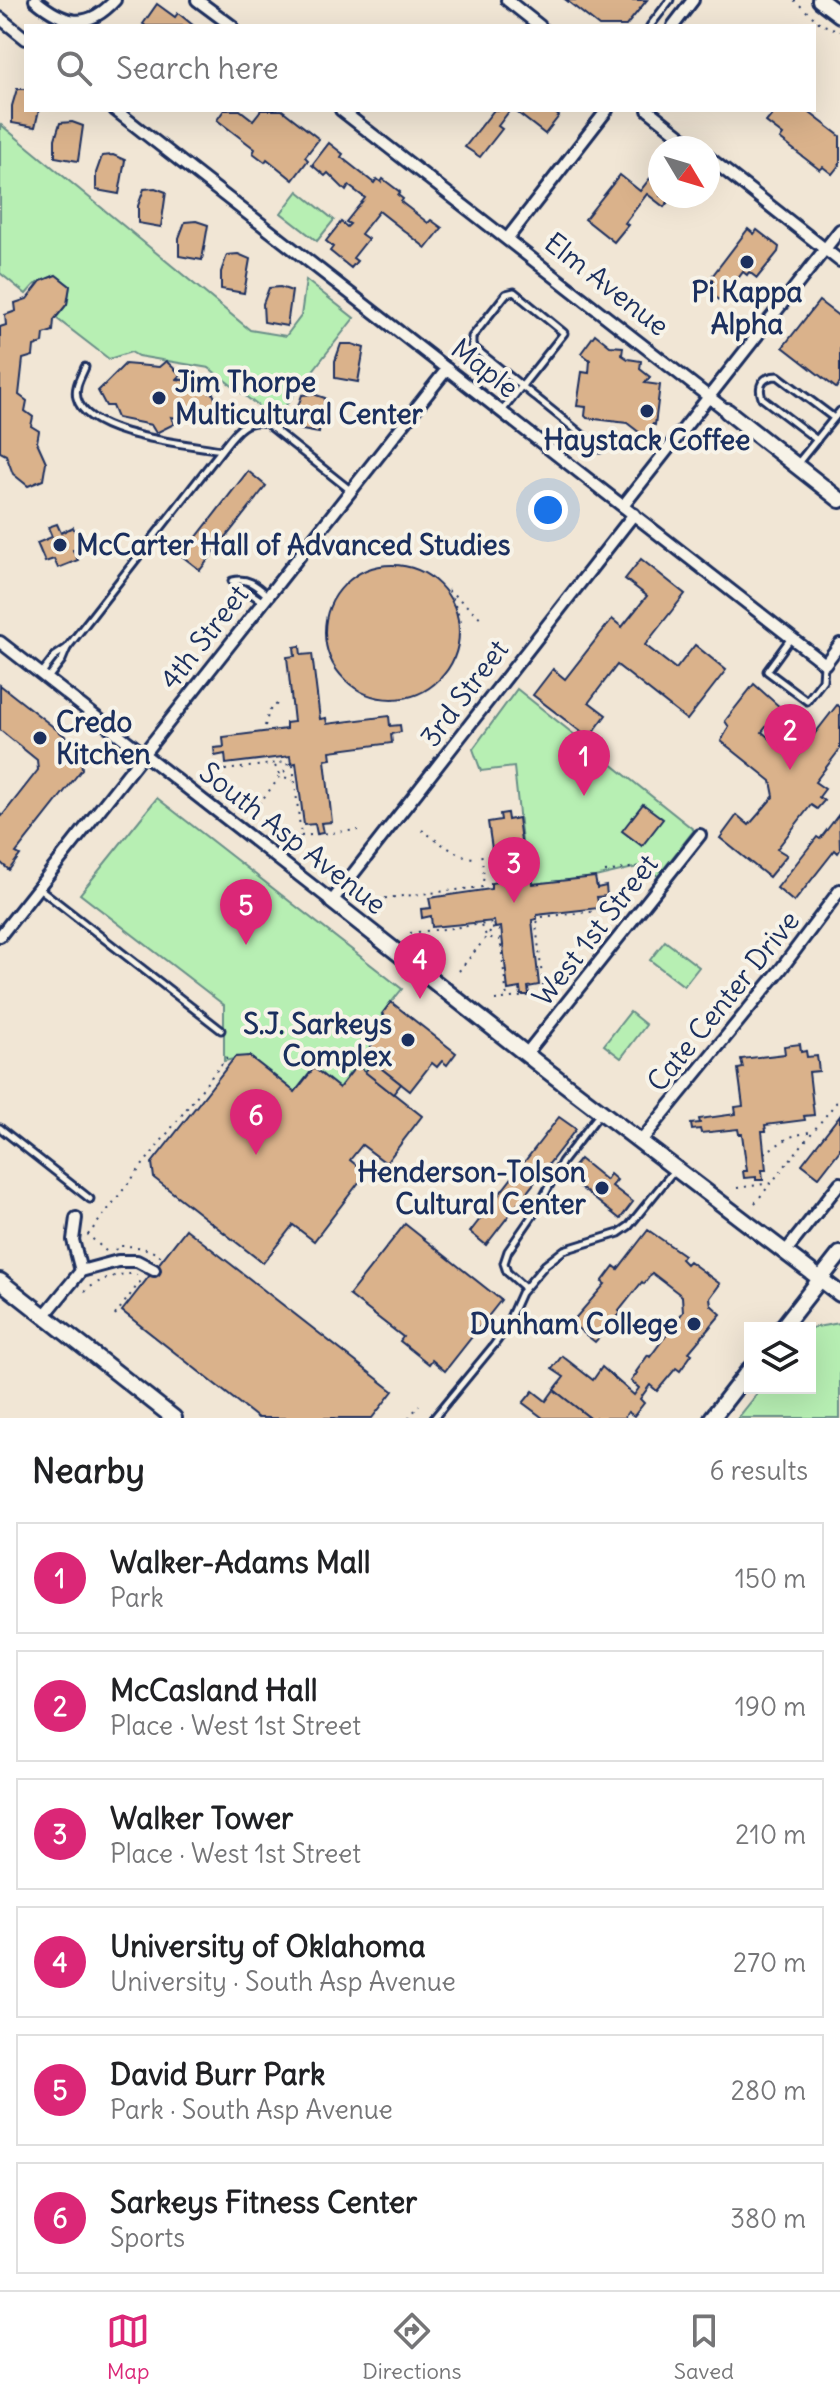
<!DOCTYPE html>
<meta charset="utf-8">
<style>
body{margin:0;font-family:Delius,sans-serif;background:#f2f2f2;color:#202124}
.controls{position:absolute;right:24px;bottom:24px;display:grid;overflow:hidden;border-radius:0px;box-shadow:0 8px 32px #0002}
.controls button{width:72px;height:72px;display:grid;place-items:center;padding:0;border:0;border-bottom:2px solid #e0e0e0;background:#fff;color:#202124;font:40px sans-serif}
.compass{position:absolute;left:648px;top:136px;width:72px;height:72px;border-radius:50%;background:#fff;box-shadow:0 8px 32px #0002;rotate:128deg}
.you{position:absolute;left:548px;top:510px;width:28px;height:28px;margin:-20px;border:6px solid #fff;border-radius:50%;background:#1a73e8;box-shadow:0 0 0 12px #1a73e833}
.badge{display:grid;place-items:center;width:52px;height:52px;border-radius:50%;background:#db2777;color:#fff;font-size:26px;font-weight:700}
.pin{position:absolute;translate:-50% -66px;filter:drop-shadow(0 2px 4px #0008)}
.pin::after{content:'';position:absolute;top:42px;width:28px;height:24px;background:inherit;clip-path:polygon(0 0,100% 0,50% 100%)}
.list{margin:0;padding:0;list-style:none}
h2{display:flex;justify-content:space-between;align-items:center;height:104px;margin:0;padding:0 32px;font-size:34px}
h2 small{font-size:26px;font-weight:400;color:#757577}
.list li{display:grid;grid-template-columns:52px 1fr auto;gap:24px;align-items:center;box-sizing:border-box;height:112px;margin:0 16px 16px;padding:0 16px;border:2px solid #e0e0e0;border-radius:0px}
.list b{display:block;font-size:30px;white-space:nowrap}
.list p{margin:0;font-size:26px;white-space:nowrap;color:#757577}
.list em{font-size:26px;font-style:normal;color:#757577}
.icon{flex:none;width:44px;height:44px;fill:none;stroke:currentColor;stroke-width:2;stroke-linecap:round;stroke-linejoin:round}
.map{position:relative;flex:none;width:840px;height:1418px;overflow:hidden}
.search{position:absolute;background:#fff;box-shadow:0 8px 32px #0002;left:24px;right:24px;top:24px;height:88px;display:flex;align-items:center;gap:20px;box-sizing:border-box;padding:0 28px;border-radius:0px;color:#757577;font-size:30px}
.sheet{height:872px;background:#fff}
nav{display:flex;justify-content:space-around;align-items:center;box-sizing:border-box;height:112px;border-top:2px solid #e0e0e0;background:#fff;font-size:22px;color:#757577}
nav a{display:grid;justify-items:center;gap:4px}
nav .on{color:#db2777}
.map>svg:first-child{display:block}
</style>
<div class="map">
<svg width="840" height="1418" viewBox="0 0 840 1418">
<rect width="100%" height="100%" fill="#f1e6d5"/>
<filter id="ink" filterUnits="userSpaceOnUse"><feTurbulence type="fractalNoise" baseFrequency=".0125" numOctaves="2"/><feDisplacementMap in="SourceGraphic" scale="16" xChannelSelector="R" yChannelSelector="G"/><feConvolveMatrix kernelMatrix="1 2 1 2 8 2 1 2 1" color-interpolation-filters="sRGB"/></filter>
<g filter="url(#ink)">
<!-- green -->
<g fill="#b7efb3" stroke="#698f88" stroke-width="2">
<path d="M0,124l250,206 36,6 15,-20 5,-36 48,38 -79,101 -66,-51 -71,-12 -7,-4 -22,7 -53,-41 11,-14 3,-18 -14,-11 -22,10 -8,9 -26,-21z"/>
<path d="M298,191l36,29 -17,21 -36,-28z"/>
<path d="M517,689l177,141 -36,46 -16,-10 -47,11 -62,7 -1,-6 -6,1 -12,-112 -33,4 -8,-22z"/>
<path d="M157,798l245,191 -20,25 4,4 -4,6 4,3 -22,28 9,7 -8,10 -9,-7 -17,23 -26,-19 -18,23 -46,-36 -25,5v-56l-144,-111z"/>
<path d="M665,941l34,26 -15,19 -34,-26z"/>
<path d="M630,1012l16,13 -25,33 -17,-13z"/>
<path d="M840,1323v95h-102l24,-30h48v-60z"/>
</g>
<!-- building -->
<g fill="#dab28b" stroke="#1b2f5e" stroke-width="2">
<path d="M566,0h81l-21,26h-27z"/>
<path d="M157,4l18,13 3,-4 16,13h-48l-3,-2z"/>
<path d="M17,89h9v21h13l-4,17 -23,-4v-17z"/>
<path d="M224,110h16l13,10 8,-10h21l37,29 -14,18 3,3 -15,20 -26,-21 -2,3 -12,-9 2,-4 -38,-29z"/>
<path d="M494,110h16l-12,16 4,3 -22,28 -15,-10z"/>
<path d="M514,110h37l8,6 -14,18z"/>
<path d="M776,110h30l34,26v28l-8,10 -9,-7 -3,3 -40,-31 3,-4 -17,-13z"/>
<path d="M72,122l11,4 -5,35 -23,-4v-18l5,-16z"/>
<path d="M329,143l14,11 -2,3 33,26 3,-4 4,3 2,-3 17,13 -2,3 5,4 -2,3 27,21 3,-3 11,8 -16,20 -47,-37 -18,23 7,5 -15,19 4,3 -6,7 -21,-17 3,-4 -7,-6 15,-19 6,5 3,-3 -4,-2 19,-24 -16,-12 -3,5 -18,-18 -3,3 -13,-11z"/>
<path d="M113,155l12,5 -6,34 -23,-4v-17l6,-17z"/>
<path d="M620,175l20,16 11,-14 9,7v12h13l-9,11 -17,-13 -22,29 3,2 -14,17 -29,-23z"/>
<path d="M155,188l11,4 -5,35 -23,-4v-17l6,-17z"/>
<path d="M196,221l12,4 -6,35 -23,-4v-18l6,-16z"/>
<path d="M748,229l6,5 3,-4 22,17 -1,5 -21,26 -8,-6 -2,3 -4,-3 -22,29 -18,-13z"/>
<path d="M238,254l12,5 -6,34 -23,-4v-17l6,-17z"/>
<path d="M56,275l14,11 -3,18 -13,16 -1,11 -9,3 -1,9 -9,3 -1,10 -10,3 -4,36 8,6 -2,10 8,6 -2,9 8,5 -2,11 9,20 -3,18 -15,6 -15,-12 -7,-19 -6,-3v-125l6,-2 -1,-10 11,-4 -1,-8 12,-4 14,-18z"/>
<path d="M280,287l12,4 -5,35 -23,-4 -1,-18 6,-16z"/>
<path d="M819,301l21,16v66l-4,5 -53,-41z"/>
<path d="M595,334l15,12 13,1 -1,8 6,4 13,2 -1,8 10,8 -5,6 15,2 -5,40 -2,-1 -9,12 -17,-13 -40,-5 -2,-2 1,-9 -9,-1 5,-34 7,1 1,-13 -9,-7z"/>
<path d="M341,344h11l12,4 -6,34 -23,-4v-17z"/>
<path d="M166,361l15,14 -4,4 34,5 -1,8 2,-1 6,14 -12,12 -1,5 -34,-5 3,7 -18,9 -5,-8 -34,-7 -5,-12h-6l-8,-15 27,-27 34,3z"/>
<path d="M313,394l12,4 -6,35 -23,-4v-17l6,-17z"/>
<path d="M248,471l18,15 -66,84 -18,-14z"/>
<path d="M57,524l4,9 12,-6 9,20 -9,3 5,10 -20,8 -4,-9 -9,3 -8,-19 15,-6 -4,-10z"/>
<path d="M641,559l44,35 -40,51 31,24 19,-24 31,25 -39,50 -70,-55 -28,37 17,13 -17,23 -56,-43 20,-26 12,10 47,-60 10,8 25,-31 -22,-17z"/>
<circle cx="392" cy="632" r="67"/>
<path d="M300,646l1,9 11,-1 8,65 6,-1 1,6 62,-8 1,10 10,-1 1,7 -10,2 1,9 -62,8 1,8 -6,1 7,62 -11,1 2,10 -6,1 -2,-10 -11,1 -8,-62 -5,1 -1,-8 -64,8 -1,-10 -10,2 -1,-8 10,-1 -1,-10 63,-8v-6l8,-1 -7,-65 8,-1 -1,-9z"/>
<path d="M754,684l27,24 -19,24 33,27 42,-54 3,2v42l-25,33 10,7 -6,8 5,4 -7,8 -6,-4 -34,44 10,6 -18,22 -49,-39 17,-23 12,10 25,-29 -3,-15 -50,-40 8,-14 -4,-6z"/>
<path d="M0,685l80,63 2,21 -66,84 4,2 -11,15 -9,-8v-48l2,2 36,-46 -1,-10 -37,-30z"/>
<path d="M643,804l20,15 -21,27 -20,-15z"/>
<path d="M507,813l1,7 10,-2 8,61 6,-1 1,6 62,-7 2,11 9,-2 1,10 -10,1 2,11 -62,7v4l-5,1 7,65 -11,2 1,8h-8l-1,-7 -12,2 -7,-63 -6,1 -1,-7 -62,6 -1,-11 -9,2 -1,-9 10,-1 -2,-10 62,-9v-6l6,-1 -9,-60 13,-2 -1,-6z"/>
<path d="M839,814l1,36 -2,3 -3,-3 -41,52 -17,-14 40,-51 3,2z"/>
<path d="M391,1002l65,51 -9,12 -5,-4 -5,6 -5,-4 -22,28 -46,-36 22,-28 -4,-3 4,-6 -4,-4z"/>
<path d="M800,1044l1,8 5,-1 1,6 10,-1 2,15 -10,1 5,43 -10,1 1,4 -40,5 1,6h-4l4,39h-4l1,10h-7v-3l-12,1 -1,-7h4l-5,-37h-3l-1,-5 -37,4 -1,-4 -8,1 -1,-6 9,-1 -1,-4 37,-5 -1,-7 8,-1 -5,-37 5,-1 -2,-9 44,-5 -1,-8z"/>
<path d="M249,1056l46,36 19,-24 25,20 18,-23 65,51 -36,47 -24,-18 -12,15 16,13 -52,68 -21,-16 -30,38 -109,-85 -2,-15 83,-106z"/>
<path d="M373,1062l28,22 -8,10 -28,-22z"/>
<path d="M840,1115v35l-21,27 -17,-13z"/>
<path d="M559,1117l17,12 -90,116 -16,-13z"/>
<path d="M580,1159l26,21 4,-6 7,6 -5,6 21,16 -13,17 -54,-43z"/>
<path d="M405,1224l96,76 -56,71 -13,-11 -3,4 -29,-23 3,-4 -54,-42z"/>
<path d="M186,1229l207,162 -21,27h-114l-136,-107z"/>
<path d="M648,1230l36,25 -3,4 5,5 3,-3 31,23 -10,14 1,7 10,9 -32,38 3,2 -12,17 -4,-3 -19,23 -7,-6 -10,14 4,4 -10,13 -6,-4 -4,6h-34l-36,-28 10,-13 -12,-8 10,-13 31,24 9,-13 32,28 5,-7 -8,-7 6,-8 -1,-1 12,-17 2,2 33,-45 -1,-16 -30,-23 -8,11 -2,-2 -23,29 2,2 -26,29 -24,-19 34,-39 -3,-2 12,-16 4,3z"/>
<path d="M554,1390l36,28h-47l-20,-15 10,-12 13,10z"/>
</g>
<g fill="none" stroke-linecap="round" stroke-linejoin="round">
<!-- lane casing -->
<g stroke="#1b2f5e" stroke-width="11">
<g id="lane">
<path d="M650,26l20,-26"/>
<path d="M85,367c-4,10 -11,20 -8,31 9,38 112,46 144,52"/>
<path d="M502,411l62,-78 -50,-41 -8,2 -34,43v9l128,103"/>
<path d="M817,440l-55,-42c-5,-14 2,-22 16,-22l56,42"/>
<path d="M798,463l42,-52"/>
<path d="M262,601l-30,-20c15,-4 24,4 35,14"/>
<path d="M791,638l-24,33 40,30 16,-21 1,-15"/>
<path d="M67,648l156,-200c12,-15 21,-30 43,-25l84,67"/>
<path d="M41,674l14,-18 12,-8 -5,12 -14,18"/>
<path d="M39,888l182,142"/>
<path d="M0,1128l90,71"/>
<path d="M525,1288l-18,-16 -3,-9 4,-12 29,-42 25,-47 39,-50"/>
<path d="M434,1418l60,-73 10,-14 17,-38 24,-28 19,-15 55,-17 10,-7 46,-57"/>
</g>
</g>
<!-- street casing -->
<g stroke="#1b2f5e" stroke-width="16">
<g id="street">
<path d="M35,0c29,24 52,31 80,0"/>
<path d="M197,0l35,26"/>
<path d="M507,0l33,26"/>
<path d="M0,18l26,21"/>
<path d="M673,26l20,-26"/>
<path d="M115,110l710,554 15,-20"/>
<path d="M341,110l386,301"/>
<path d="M648,110l48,38"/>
<path d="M708,157l132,104"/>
<path d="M507,239l100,-129"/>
<path d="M623,506l217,-276"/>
<path d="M0,642l332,259 302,-387"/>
<path d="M0,936l447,-567"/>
<path d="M526,1054l174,-219"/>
<path d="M641,1141l140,-172 59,-79"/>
<path d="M76,1218l-3,22 8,31"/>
<path d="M786,1251l54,-68"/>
<path d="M44,1316l37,-45 37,-10h19l17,9"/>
</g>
</g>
<!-- secondary casing -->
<g stroke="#1b2f5e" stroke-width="20">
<g id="secondary">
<path d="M820,0l20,15"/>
<path d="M727,411l113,89"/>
<path d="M332,901l213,168 295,225"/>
<path d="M0,1281l174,137"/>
<path d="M782,1328l58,-74"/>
<path d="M712,1418l38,-49"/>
</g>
</g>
<!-- path -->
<g stroke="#1b2f5e" stroke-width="2" stroke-dasharray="2 6" stroke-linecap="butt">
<path d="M794,0l27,24 19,7"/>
<path d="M461,622l-10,-28 -5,-6 36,31"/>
<path d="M265,726l4,-15 8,-7"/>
<path d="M275,766l6,10 12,4"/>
<path d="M217,771l70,-9 1,5 5,-1 8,70 -5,6"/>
<path d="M254,810l33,-42"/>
<path d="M422,830c14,10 38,29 55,28"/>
<path d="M301,836l57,-6"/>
<path d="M605,872l37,-6"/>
<path d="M369,900l113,-13 2,-11 -3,-24"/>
<path d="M481,926l6,11 12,3"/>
<path d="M410,933l83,-10v6h6l8,69"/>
<path d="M459,971l33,-41"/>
<path d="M544,994l-8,-70 5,-7 77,-8"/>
<path d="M495,1000l56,-7"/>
<path d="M764,1153l26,-16 22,-6"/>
<path d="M737,1188l35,-5"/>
<path d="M755,1203l85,-105"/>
<path d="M115,1250l3,-4c19,0 31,1 46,13"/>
<path d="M106,1251l-18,-16 139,-178"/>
<path d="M85,1292c11,-12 36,-21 52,-17"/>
<path d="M115,1315l28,-37"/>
<path d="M409,1418l10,-13"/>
</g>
<!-- lane -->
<use href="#lane" stroke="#f7f3e8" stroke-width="5"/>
<!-- street -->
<use href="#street" stroke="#f7f3e8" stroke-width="10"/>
<!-- secondary -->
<use href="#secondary" stroke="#f7f3e8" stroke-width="14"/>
</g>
</g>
<!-- markers -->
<g fill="#1b2f5e" stroke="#f7f3e8" stroke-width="3">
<circle cx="747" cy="262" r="8"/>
<circle cx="159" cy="398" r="8"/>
<circle cx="647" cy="411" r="8"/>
<circle cx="60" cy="545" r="8"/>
<circle cx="40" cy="738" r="8"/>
<circle cx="408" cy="1040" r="8"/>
<circle cx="602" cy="1188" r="8"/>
<circle cx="694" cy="1324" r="8"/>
</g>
<g text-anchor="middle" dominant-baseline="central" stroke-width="8" stroke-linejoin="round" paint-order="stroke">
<!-- street labels -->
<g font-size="28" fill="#1b2f5e" stroke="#f7f3e8">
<text transform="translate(607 284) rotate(38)">Elm Avenue</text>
<text transform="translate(485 368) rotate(38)">Maple</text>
<text transform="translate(204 637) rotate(-52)">4th Street</text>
<text transform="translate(464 693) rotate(-53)">3rd Street</text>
<text transform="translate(293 838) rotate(38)">South Asp Avenue</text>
<text transform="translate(595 930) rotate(-52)">West 1st Street</text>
<text transform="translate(723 1001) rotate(-51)">Cate Center Drive</text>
</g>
<!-- poi labels -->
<g font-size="28" font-weight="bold" fill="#1b2f5e" stroke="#f7f3e8" text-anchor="start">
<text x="747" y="292" text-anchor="middle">Pi Kappa<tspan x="747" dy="32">Alpha</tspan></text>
<text x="175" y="382">Jim Thorpe<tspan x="175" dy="32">Multicultural Center</tspan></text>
<text x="647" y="440" text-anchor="middle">Haystack Coffee</text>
<text x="76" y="545">McCarter Hall of Advanced Studies</text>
<text x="56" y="722">Credo<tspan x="56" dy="32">Kitchen</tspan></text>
<text x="392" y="1024" text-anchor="end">S.J. Sarkeys<tspan x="392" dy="32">Complex</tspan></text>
<text x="586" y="1172" text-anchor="end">Henderson-Tolson<tspan x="586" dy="32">Cultural Center</tspan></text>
<text x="678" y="1324" text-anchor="end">Dunham College</text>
</g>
</g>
</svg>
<div class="controls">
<button><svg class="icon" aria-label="layers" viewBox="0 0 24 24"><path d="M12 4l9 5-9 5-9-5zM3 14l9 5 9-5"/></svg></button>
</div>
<svg class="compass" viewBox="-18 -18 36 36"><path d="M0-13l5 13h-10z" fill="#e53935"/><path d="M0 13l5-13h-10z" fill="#757577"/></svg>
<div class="you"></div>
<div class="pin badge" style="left:584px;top:796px">1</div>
<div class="pin badge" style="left:790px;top:770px">2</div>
<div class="pin badge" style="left:514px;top:903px">3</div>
<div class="pin badge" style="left:420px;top:999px">4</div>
<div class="pin badge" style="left:246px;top:945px">5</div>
<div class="pin badge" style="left:256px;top:1155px">6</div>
<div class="search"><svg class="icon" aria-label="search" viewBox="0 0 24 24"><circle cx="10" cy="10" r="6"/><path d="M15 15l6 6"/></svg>Search here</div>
</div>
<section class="sheet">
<h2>Nearby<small>6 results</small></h2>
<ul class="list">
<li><span class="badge">1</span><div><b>Walker-Adams Mall</b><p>Park</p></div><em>150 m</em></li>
<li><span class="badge">2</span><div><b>McCasland Hall</b><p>Place · West 1st Street</p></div><em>190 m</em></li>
<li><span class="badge">3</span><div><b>Walker Tower</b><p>Place · West 1st Street</p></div><em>210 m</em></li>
<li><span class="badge">4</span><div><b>University of Oklahoma</b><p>University · South Asp Avenue</p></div><em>270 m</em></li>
<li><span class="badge">5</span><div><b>David Burr Park</b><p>Park · South Asp Avenue</p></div><em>280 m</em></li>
<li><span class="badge">6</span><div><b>Sarkeys Fitness Center</b><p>Sports</p></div><em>380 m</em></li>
</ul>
</section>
<nav>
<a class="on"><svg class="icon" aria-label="map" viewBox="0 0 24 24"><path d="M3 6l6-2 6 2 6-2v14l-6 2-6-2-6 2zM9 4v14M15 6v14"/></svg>Map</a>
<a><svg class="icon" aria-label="directions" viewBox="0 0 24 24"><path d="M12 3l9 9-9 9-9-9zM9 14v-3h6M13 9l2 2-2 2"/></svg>Directions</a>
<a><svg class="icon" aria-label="saved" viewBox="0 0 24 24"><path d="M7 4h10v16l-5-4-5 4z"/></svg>Saved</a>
</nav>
